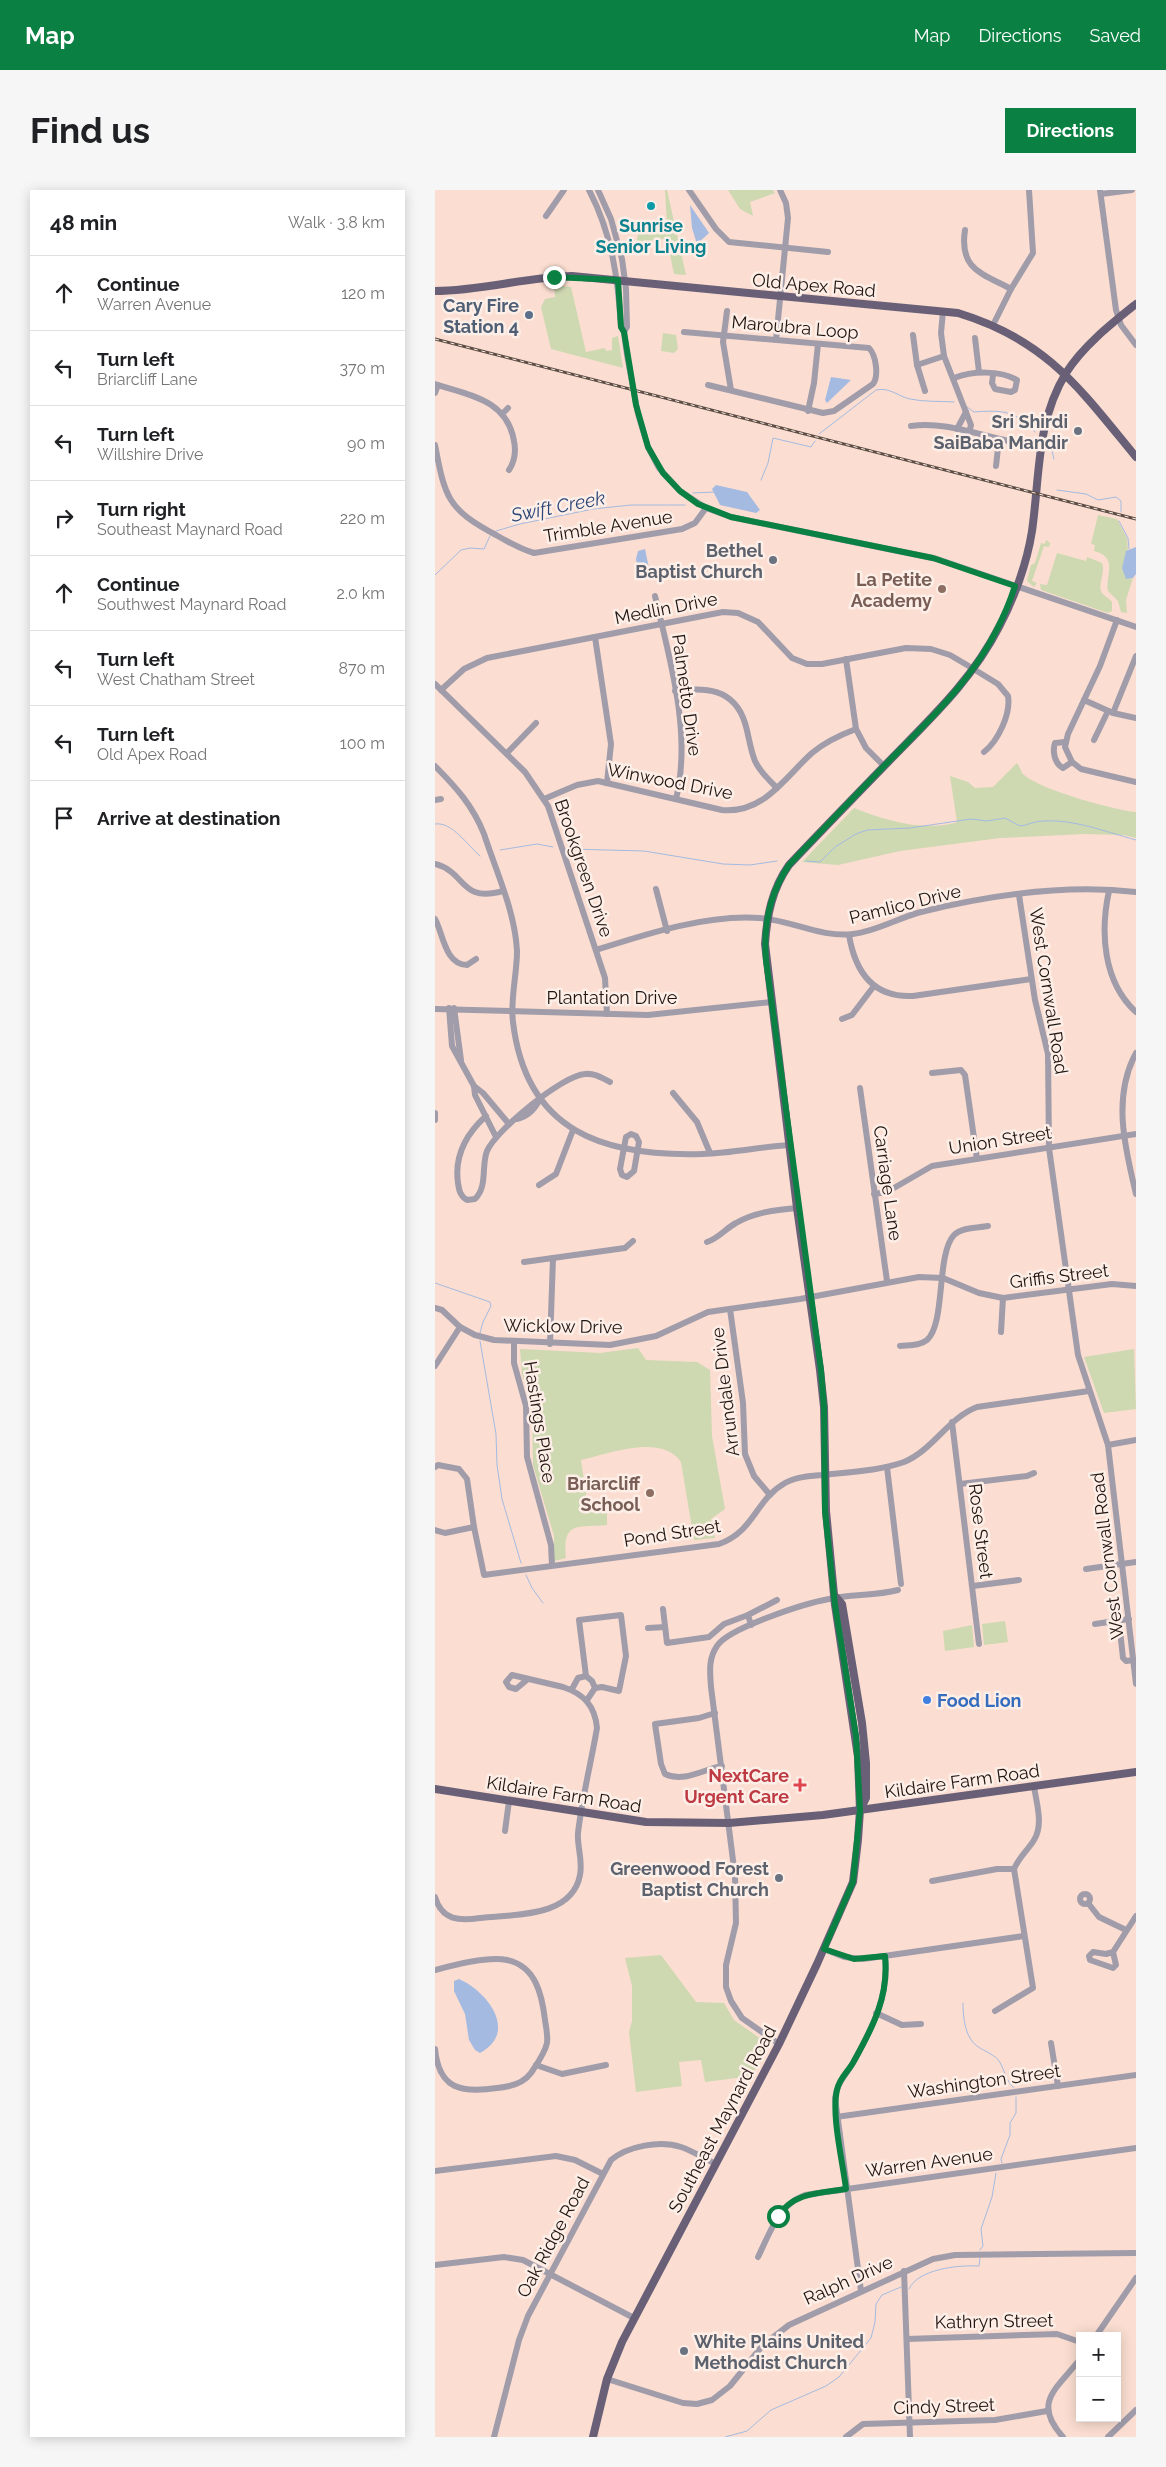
<!DOCTYPE html>
<meta charset="utf-8">
<style>
body{margin:0;font-family:Raleway,sans-serif;background:#f6f6f6;color:#202124}
.controls{position:absolute;right:15px;bottom:15px;display:grid;overflow:hidden;border-radius:0px;box-shadow:0 2px 12px #0003}
.controls button{width:45px;height:45px;display:grid;place-items:center;padding:0;border:0;border-bottom:1px solid #e0e0e0;background:#fff;color:#202124;font:25px sans-serif}
.stop{position:absolute;width:15px;height:15px;margin:-11px;border:4px solid #0b8043;border-radius:50%;background:#fff}
.stop.end{background:#0b8043;border-color:#fff;box-shadow:0 1px 5px #0008}
.list{margin:0;padding:0;list-style:none}
h2{display:flex;justify-content:space-between;align-items:center;height:65px;margin:0;padding:0 20px;font-size:21px}
h2 small{font-size:16px;font-weight:400;color:#757577}
.list li{display:grid;grid-template-columns:32px 1fr auto;gap:15px;align-items:center;box-sizing:border-box;height:75px;padding:0 20px;border-top:1px solid #e0e0e0}
.list b{display:block;font-size:19px;white-space:nowrap}
.list p{margin:0;font-size:16px;white-space:nowrap;color:#757577}
.list em{font-size:16px;font-style:normal;color:#757577}
.icon{flex:none;width:28px;height:28px;fill:none;stroke:currentColor;stroke-width:2;stroke-linecap:round;stroke-linejoin:round}
.map{position:relative;flex:none;width:701px;height:2247px;overflow:hidden;border-radius:0px}
header{display:flex;align-items:center;gap:30px;box-sizing:border-box;height:70px;padding:0 25px;background:#0b8043;color:#fff}
header strong{font-size:24px}
nav{display:flex;gap:28px;margin-inline-start:auto;font-size:18px}
.intro{display:flex;align-items:center;justify-content:space-between;box-sizing:border-box;height:120px;padding:0 30px}
h1{margin:0;font-size:35px}
.button{padding:12px 22px;border-radius:0px;background:#0b8043;color:#fff;font-size:18px;font-weight:700}
main{display:flex;gap:30px;padding:0 30px}
aside{flex:1;background:#fff;border-radius:0px;box-shadow:0 2px 12px #0003}
.map>svg:first-child{display:block}
</style>
<header>
<strong>Map</strong>
<nav><a>Map</a><a>Directions</a><a>Saved</a></nav>
</header>
<div class="intro"><h1>Find us</h1><a class="button">Directions</a></div>
<main>
<aside>
<h2>48 min<small>Walk · 3.8 km</small></h2>
<ul class="list">
<li><svg class="icon" aria-label="ahead" viewBox="0 0 24 24"><path d="M12 20V5M6 11l6-6 6 6"/></svg><div><b>Continue</b><p>Warren Avenue</p></div><em>120 m</em></li>
<li><svg class="icon" aria-label="left" viewBox="0 0 24 24"><path d="M17 20v-9H6M10 6l-5 5 5 5"/></svg><div><b>Turn left</b><p>Briarcliff Lane</p></div><em>370 m</em></li>
<li><svg class="icon" aria-label="left" viewBox="0 0 24 24"><path d="M17 20v-9H6M10 6l-5 5 5 5"/></svg><div><b>Turn left</b><p>Willshire Drive</p></div><em>90 m</em></li>
<li><svg class="icon" aria-label="right" viewBox="0 0 24 24"><path d="M7 20v-9h11M14 6l5 5-5 5"/></svg><div><b>Turn right</b><p>Southeast Maynard Road</p></div><em>220 m</em></li>
<li><svg class="icon" aria-label="ahead" viewBox="0 0 24 24"><path d="M12 20V5M6 11l6-6 6 6"/></svg><div><b>Continue</b><p>Southwest Maynard Road</p></div><em>2.0 km</em></li>
<li><svg class="icon" aria-label="left" viewBox="0 0 24 24"><path d="M17 20v-9H6M10 6l-5 5 5 5"/></svg><div><b>Turn left</b><p>West Chatham Street</p></div><em>870 m</em></li>
<li><svg class="icon" aria-label="left" viewBox="0 0 24 24"><path d="M17 20v-9H6M10 6l-5 5 5 5"/></svg><div><b>Turn left</b><p>Old Apex Road</p></div><em>100 m</em></li>
<li><svg class="icon" aria-label="arrive" viewBox="0 0 24 24"><path d="M6 21V4h12l-3 4 3 4H6"/></svg><div><b>Arrive at destination</b></div></li>
</ul>
</aside>
<div class="map">
<svg width="701" height="2247" viewBox="0 0 701 2247">
<rect width="100%" height="100%" fill="#fbded1"/>
<!-- green -->
<g fill="#ced8b1">
<path d="M230,0h2l19,85 -12,-1 -6,-29 -4,-6 -25,3 -2,-2 1,-6 29,-10z"/>
<path d="M293,0h45l2,3 -25,9 3,14 -13,-7z"/>
<path d="M119,95l17,2 15,65 19,-4 1,3 6,-1v-12l6,-2 5,32 -72,-19 -10,-42 4,-8 10,-2z"/>
<path d="M228,143l13,2 2,14 -4,4 -13,-2z"/>
<path d="M663,325l19,4 10,19 3,41 3,-1 -7,22 1,13 -6,-1 -3,-11 -10,-10c-3,-15 11,-34 -14,-40l1,-6 -4,-1z"/>
<path d="M611,350l4,3 -1,4 -5,-1 -12,35 5,2 -3,4 -7,-6 4,-16 4,-2 6,-20 4,1z"/>
<path d="M622,363l29,8 1,-4 15,6c4,9 -5,22 0,30 2,3 7,5 10,9v9l-4,2 -67,-23 -1,-6 7,1z"/>
<path d="M582,573c2,2 4,8 5,10 14,16 92,37 114,39v26l-13,-3 -39,-1 -84,4 -100,13 -62,14 -36,-3 52,-54c33,13 67,23 101,15l2,-1 -7,-46 18,6 7,6 18,-1z"/>
<path d="M203,1158l8,12 51,2 13,8 2,66 13,73 -14,10 4,19 -21,2 -13,-78c-20,-29 -73,-8 -100,-2l7,48 19,-2v19c-29,3 -45,-5 -41,33l-12,3v-25l-21,-71 -1,-61 -10,-30 -2,-25 80,4z"/>
<path d="M699,1159l2,60 -32,4 -20,-56z"/>
<path d="M570,1431l3,21 -24,3 -2,-21z"/>
<path d="M537,1435l2,22 -29,4 -2,-20z"/>
<path d="M226,1765l35,47 28,1 10,17 34,24 -16,32 -47,6 -4,-22 -22,2 3,24 -46,6 -7,-60 3,-11v-35l-7,-28z"/>
</g>
<!-- water -->
<g fill="#a4bae1">
<path d="M255,15l19,28 -12,11 -5,-16z"/>
<path d="M396,187l20,3 -24,23 -2,-3z"/>
<path d="M281,295l31,7 13,18 -4,3 -36,-8 -8,-16z"/>
<path d="M701,357v27l-3,4 -7,1 -4,-11 4,-17z"/>
<path d="M210,359l6,29 -8,1 -4,-1 -3,-19 2,-8z"/>
<path d="M24,1789c28,12 60,53 21,74l-5,-3 -6,-10 -4,-26 -11,-23v-10z"/>
</g>
<g fill="none" stroke-linecap="round" stroke-linejoin="round">
<!-- stream -->
<g stroke="#a4bae1" stroke-width="1">
<path d="M532,217l7,5c27,-2 41,-2 61,20"/>
<path d="M384,244l57,-44c14,-3 21,6 34,9 14,3 30,2 44,3"/>
<path d="M616,257l3,12"/>
<path d="M326,290l7,-17 5,-25 38,9 4,-6"/>
<path d="M622,300l29,4 12,6 18,-3 5,4v11"/>
<path d="M258,303l22,-1"/>
<path d="M684,331l9,17 1,11"/>
<path d="M61,341l24,-7 73,-15 38,-4h54"/>
<path d="M0,385l26,-25 9,-2 14,1 6,-13"/>
<path d="M0,634c17,-3 33,22 45,32"/>
<path d="M134,659l75,2 79,13 27,1 27,-4"/>
<path d="M65,660l37,-6 16,3"/>
<path d="M371,671l14,1 15,-15 21,-13 11,-4 43,-2 61,-9 16,2 18,-3 15,8c8,-1 15,-5 23,-5 31,-2 63,11 93,19"/>
<path d="M0,1093l55,19 1,4 -8,16 -3,11"/>
<path d="M45,1151l16,93 1,31 5,34 19,64"/>
<path d="M91,1385l6,13 11,15"/>
<path d="M528,1813c0,15 2,37 17,45 6,4 15,7 19,13 6,9 6,19 15,27"/>
<path d="M567,1973l-1,-4 9,-24v-12l6,-10v-16"/>
<path d="M545,2060l3,-4 -2,-17 11,-32 4,-24"/>
<path d="M474,2099c9,-20 49,-24 68,-23h2l1,-8"/>
<path d="M290,2247l22,-6 24,-21 55,-24 13,-9 32,-39 4,-16 1,-18 6,-9 19,-8"/>
</g>
<!-- minor -->
<g stroke="#a19caa" stroke-width="6">
<path d="M154,0c23,44 29,88 32,137l3,5"/>
<path d="M163,0l13,29 11,40 4,30 1,38 -3,5 3,23 11,59 10,33 11,21 21,23 26,17 25,9 206,42 199,68"/>
<path d="M254,0l27,39 13,13 99,10"/>
<path d="M665,0l16,120 5,15 15,20"/>
<path d="M666,4l31,-4"/>
<path d="M111,26l18,-26"/>
<path d="M530,40c-6,39 16,43 46,59"/>
<path d="M292,121l-4,31 8,48"/>
<path d="M508,121l-2,22 3,23 27,69 -2,8"/>
<path d="M558,135l18,-36 22,-36 -4,-63"/>
<path d="M249,142l185,16c7,7 10,28 4,36l-39,27 -11,2 -115,-28"/>
<path d="M478,145l4,30 8,26"/>
<path d="M540,148l4,34"/>
<path d="M341,150l12,-122 -2,-15 -6,-13"/>
<path d="M482,175l27,-9"/>
<path d="M519,188c18,-7 46,-8 63,2l-2,10 -4,2 -16,-3 -3,-6 1,-8"/>
<path d="M0,194c33,11 72,15 79,57 2,10 1,20 -5,29"/>
<path d="M0,203l3,-8"/>
<path d="M373,221l6,-28 4,-39"/>
<path d="M68,223l5,-5"/>
<path d="M476,236c35,-5 69,10 103,16"/>
<path d="M522,239l9,-17"/>
<path d="M0,255c10,52 12,64 61,90 12,7 24,14 38,18l148,-24 13,-6 11,-15"/>
<path d="M561,276l3,-27"/>
<path d="M220,406c15,64 37,138 21,203"/>
<path d="M682,430l-17,46 -32,68 -3,13 7,15 9,7 55,13"/>
<path d="M160,447l16,107 -4,39"/>
<path d="M411,469l10,70 10,19 18,18"/>
<path d="M0,494l90,88 23,34 57,172 2,36"/>
<path d="M6,500l23,-21 23,-11 236,-46 15,1 20,9 34,36 15,6h15l84,-16 25,1 19,6 17,10 31,19 10,12c3,18 -10,45 -24,56"/>
<path d="M240,501c30,-4 59,-3 70,32 4,13 5,26 10,38 5,11 14,19 22,27"/>
<path d="M649,510l29,13 23,5"/>
<path d="M678,523l23,-57"/>
<path d="M659,550l14,-29"/>
<path d="M630,552l-10,1c-3,9 0,21 8,25l9,-6"/>
<path d="M72,563l29,-30"/>
<path d="M0,576c21,21 38,40 49,68 12,37 31,77 33,117 0,24 -7,48 -4,71 13,110 91,135 190,132 29,-1 57,-7 86,-9"/>
<path d="M109,609l33,-14 21,-4 124,29c42,4 63,-33 90,-57 13,-11 28,-18 44,-24"/>
<path d="M0,610l6,-1"/>
<path d="M0,674c32,8 24,39 68,27"/>
<path d="M221,699l11,42"/>
<path d="M674,701c-9,41 -6,91 27,121"/>
<path d="M584,705l16,105 13,54 1,94 29,207 30,90 28,239"/>
<path d="M0,729c8,14 10,46 32,46l9,-6"/>
<path d="M414,745c6,36 23,63 64,61l118,-17"/>
<path d="M161,760c50,-16 111,-36 164,-32 31,2 61,20 93,16 24,-3 45,-16 68,-22 69,-17 144,-28 215,-20"/>
<path d="M14,818l3,38 22,40 1,9 21,42"/>
<path d="M19,818l7,52"/>
<path d="M0,819l213,6 124,-13"/>
<path d="M407,829l10,-4 22,-29"/>
<path d="M701,863c-24,44 -11,95 0,141"/>
<path d="M497,883l29,-3 4,5 12,84"/>
<path d="M39,896l9,7 26,31"/>
<path d="M425,898l27,193"/>
<path d="M238,903l24,29 13,31"/>
<path d="M0,923v7"/>
<path d="M51,926c-20,18 -32,39 -28,67 1,7 2,13 9,17l8,-1c13,-13 6,-33 12,-48 9,-21 76,-76 98,-77 10,-1 17,4 25,8"/>
<path d="M82,929c10,-2 18,-10 23,-20"/>
<path d="M196,944l5,2 3,6 -5,29 -7,6 -5,-2 -2,-6 6,-32z"/>
<path d="M104,995l17,-11 17,-44"/>
<path d="M439,1004l13,-2 45,-26 204,-32"/>
<path d="M272,1052c12,-4 18,-13 29,-19 19,-11 40,-13 61,-15"/>
<path d="M89,1072l101,-14 8,-7"/>
<path d="M0,1118l7,2 18,17 15,8 19,5 116,5 46,-9 52,-24 92,-13 119,-22 24,1 36,15 24,5 109,-14 24,2"/>
<path d="M295,1119l13,94 2,51 9,22 16,19"/>
<path d="M566,1142l2,-34"/>
<path d="M79,1152v21l12,43 1,51 24,88 1,20"/>
<path d="M115,1154l3,-86"/>
<path d="M465,1156c9,-1 20,0 27,-6 19,-17 9,-86 27,-105 8,-8 24,-7 34,-9"/>
<path d="M0,1176l25,-39"/>
<path d="M517,1232l27,222"/>
<path d="M673,1255l28,-5"/>
<path d="M0,1277l3,-2 21,4 8,10 7,48 10,48 235,-31c36,-13 36,-44 66,-61 11,-6 24,-7 37,-8 26,-3 57,-4 82,-13 29,-12 44,-44 73,-55l112,-16"/>
<path d="M452,1277l14,117"/>
<path d="M525,1294l67,-8 7,-3"/>
<path d="M0,1340l10,3 29,-6"/>
<path d="M651,1379l50,-7"/>
<path d="M538,1396l46,-6"/>
<path d="M228,1419l4,34 42,-6 15,-13 24,-9 3,10"/>
<path d="M313,1425l29,-15"/>
<path d="M684,1431l4,37 3,3 8,-1"/>
<path d="M660,1434l34,-5"/>
<path d="M213,1438l17,-1"/>
<path d="M151,1486l-7,-56 42,-5 5,41 -7,35 -17,-4 -7,1"/>
<path d="M137,1499l6,-11 8,-2 6,5 3,7 -8,12"/>
<path d="M280,1523l-16,5 -44,6 6,40 4,10c19,9 39,-5 57,-8"/>
<path d="M70,1641l4,-30"/>
<path d="M497,1691l65,-12h17"/>
<circle cx="650" cy="1709" r="5"/>
<path d="M0,1707c7,24 25,24 45,21 34,-4 92,0 100,-43 3,-15 -3,-28 -2,-42 4,-35 13,-70 19,-105 -2,-22 -13,-34 -34,-41l-51,-12 -6,7 3,5 7,2 12,-10"/>
<path d="M653,1713l11,14 27,13"/>
<path d="M389,1759l20,8 19,2 161,-23"/>
<path d="M678,1762l3,13 -3,3 -23,-8 -1,-4 4,-4 13,2 7,-2 23,-36"/>
<path d="M0,1780c18,-5 54,-14 72,-10 29,6 35,35 38,60 1,7 3,15 2,23 -2,10 -10,21 -16,30 -8,11 -21,14 -34,15 -35,5 -58,2 -62,-39"/>
<path d="M560,1821l38,-23 -19,-119c5,-12 14,-19 20,-29 10,-16 2,-38 0,-54"/>
<path d="M441,1823l26,12 19,-1"/>
<path d="M616,1853l7,43"/>
<path d="M344,1854l-37,-26 -11,-17 -5,-14v-22l10,-42 -1,-47 -24,-189c-1,-14 -3,-28 6,-41 11,-18 89,-43 112,-47 23,-5 46,-3 69,-9"/>
<path d="M101,1875l26,9 44,-9"/>
<path d="M401,1927l300,-42"/>
<path d="M0,1981l121,-15 19,4 28,14"/>
<path d="M323,2067c12,-24 20,-52 47,-62l331,-47"/>
<path d="M0,2075l69,-8 19,3 111,58"/>
<path d="M469,2081l6,166"/>
<path d="M426,2101l-26,-193c2,-16 12,-24 19,-37 18,-33 36,-67 31,-105"/>
<path d="M661,2146l40,-58"/>
<path d="M472,2149l150,-5 23,8"/>
<path d="M172,2189l76,24 14,1 15,-4 18,-14 33,-41 26,-20 144,-66 22,-4 181,-2"/>
<path d="M59,2247l25,-97 9,-24 83,-156c17,-14 49,-20 70,-13 12,4 24,12 35,17"/>
<path d="M411,2247l17,-13 132,-4 52,-9"/>
<path d="M628,2247c-32,-35 -5,-49 17,-78"/>
<path d="M673,2247l28,-27"/>
</g>
<!-- major -->
<g stroke="#696078" stroke-width="8">
<path d="M0,101c46,0 91,-14 137,-15l386,37c89,27 122,76 178,144"/>
<path d="M401,1407l6,7 20,119 4,40v35l-6,12"/>
<path d="M0,1599l211,33 83,1 94,-8 313,-43"/>
<path d="M158,2247l14,-58 15,-37 157,-298 38,-80 36,-82 5,-42 2,-30 -2,-53 -23,-152 -9,-94 -2,-104 -4,-37 -23,-162 -32,-264c2,-29 7,-55 24,-79 35,-37 70,-73 105,-109 40,-41 79,-78 105,-129 15,-28 28,-64 33,-96 8,-55 4,-109 34,-158 17,-27 45,-49 70,-69"/>
</g>
<!-- rail casing -->
<g stroke="#5d4d45" stroke-width="3">
<path id="rail" d="M0,149l701,180"/>
</g>
<!-- rail -->
<use href="#rail" stroke="#fdefe8" stroke-width="1" stroke-dasharray="4" stroke-linecap="butt"/>
</g>
<g fill="none" stroke-linecap="round" stroke-linejoin="round">
<!-- route -->
<path stroke="#0b8043" stroke-width="6" d="M119,87l64,3 3,47 3,5 12,73 12,42 15,26 17,18 18,13 33,13 202,41 82,28c-25,77 -70,118 -125,174 -34,35 -68,70 -101,105 -19,28 -26,61 -23,95l55,410 3,37 1,104 10,94 21,131 4,74 -7,72 -29,67 30,10 31,-3c4,40 -12,71 -31,105 -5,10 -15,17 -17,29 -6,25 6,73 9,99 -26,4 -52,3 -68,27"/>
</g>
<!-- markers -->
<circle fill="#0f9aa8" stroke="#fdefe8" stroke-width="2" cx="216" cy="16" r="5"/>
<circle fill="#5c6f8a" stroke="#fdefe8" stroke-width="2" cx="94" cy="125" r="5"/>
<g fill="#6b7280" stroke="#fdefe8" stroke-width="2">
<circle cx="643" cy="241" r="5"/>
<circle cx="338" cy="370" r="5"/>
<circle cx="344" cy="1688" r="5"/>
<circle cx="249" cy="2161" r="5"/>
</g>
<g fill="#8d6e63" stroke="#fdefe8" stroke-width="2">
<circle cx="507" cy="399" r="5"/>
<circle cx="215" cy="1303" r="5"/>
</g>
<circle fill="#3f7fe0" stroke="#fdefe8" stroke-width="2" cx="492" cy="1510" r="5"/>
<path fill="#e0444e" stroke="#fdefe8" stroke-width="2" d="M362.5 1587.5h5v5h5v5h-5v5h-5v-5h-5v-5h5z"/>
<g text-anchor="middle" dominant-baseline="central" stroke-width="5" stroke-linejoin="round" paint-order="stroke">
<!-- culture labels -->
<g font-size="18" font-weight="bold" fill="#0d838f" stroke="#fdefe8">
<text x="216" y="35">Sunrise<tspan x="216" dy="21">Senior Living</tspan></text>
</g>
<!-- street labels -->
<g font-size="18" fill="#211510" stroke="#fdefe8">
<text transform="translate(379 95) rotate(5)">Old Apex Road</text>
<text transform="translate(360 137) rotate(5)">Maroubra Loop</text>
<text transform="translate(173 336) rotate(-9)">Trimble Avenue</text>
<text transform="translate(231 418) rotate(-11)">Medlin Drive</text>
<text transform="translate(252 505) rotate(82)">Palmetto Drive</text>
<text transform="translate(235 591) rotate(11)">Winwood Drive</text>
<text transform="translate(149 678) rotate(71)">Brookgreen Drive</text>
<text transform="translate(470 714) rotate(-14)">Pamlico Drive</text>
<text transform="translate(614 801) rotate(81)">West Cornwall Road</text>
<text x="177" y="807">Plantation Drive</text>
<text transform="translate(565 950) rotate(-9)">Union Street</text>
<text transform="translate(453 993) rotate(82)">Carriage Lane</text>
<text transform="translate(624 1086) rotate(-7)">Griffis Street</text>
<text transform="translate(128 1136) rotate(1)">Wicklow Drive</text>
<text transform="translate(290 1202) rotate(-97)">Arrundale Drive</text>
<text transform="translate(105 1232) rotate(81)">Hastings Place</text>
<text transform="translate(546 1341) rotate(83)">Rose Street</text>
<text transform="translate(237 1343) rotate(-9)">Pond Street</text>
<text transform="translate(672 1366) rotate(-97)">West Cornwall Road</text>
<text transform="translate(527 1591) rotate(-8)">Kildaire Farm Road</text>
<text transform="translate(129 1604) rotate(9)">Kildaire Farm Road</text>
<text transform="translate(549 1891) rotate(-8)">Washington Street</text>
<text transform="translate(287 1929) rotate(-62)">Southeast Maynard Road</text>
<text transform="translate(494 1972) rotate(-8)">Warren Avenue</text>
<text transform="translate(118 2047) rotate(-62)">Oak Ridge Road</text>
<text transform="translate(413 2090) rotate(-24)">Ralph Drive</text>
<text transform="translate(559 2131) rotate(-1)">Kathryn Street</text>
<text transform="translate(509 2216) rotate(-2)">Cindy Street</text>
</g>
<!-- service labels -->
<g font-size="18" font-weight="bold" fill="#4e5e75" stroke="#fdefe8" text-anchor="end">
<text x="84" y="115">Cary Fire<tspan x="84" dy="21">Station 4</tspan></text>
</g>
<!-- worship labels -->
<g font-size="18" font-weight="bold" fill="#5b616d" stroke="#fdefe8" text-anchor="end">
<text x="633" y="231">Sri Shirdi<tspan x="633" dy="21">SaiBaba Mandir</tspan></text>
<text x="328" y="360">Bethel<tspan x="328" dy="21">Baptist Church</tspan></text>
<text x="334" y="1678">Greenwood Forest<tspan x="334" dy="21">Baptist Church</tspan></text>
<text x="259" y="2151" text-anchor="start">White Plains United<tspan x="259" dy="21">Methodist Church</tspan></text>
</g>
<!-- education labels -->
<g font-size="18" font-weight="bold" fill="#785e54" stroke="#fdefe8" text-anchor="end">
<text x="497" y="389">La Petite<tspan x="497" dy="21">Academy</tspan></text>
<text x="205" y="1293">Briarcliff<tspan x="205" dy="21">School</tspan></text>
</g>
<!-- shop labels -->
<g font-size="18" font-weight="bold" fill="#366cbe" stroke="#fdefe8" text-anchor="start">
<text x="502" y="1510">Food Lion</text>
</g>
<!-- health labels -->
<g font-size="18" font-weight="bold" fill="#be3a42" stroke="#fdefe8" text-anchor="end">
<text x="354" y="1585">NextCare<tspan x="354" dy="21">Urgent Care</tspan></text>
</g>
<!-- water labels -->
<g font-size="19" font-style="italic" fill="#2d4779" stroke="#fdefe8">
<text transform="translate(123 316) rotate(-11)">Swift Creek</text>
</g>
</g>
</svg>
<div class="controls">
<button>+</button>
<button>−</button>
</div>
<div class="stop" style="left:343px;top:2026px"></div>
<div class="stop end" style="left:119px;top:87px"></div>
</div>
</main>
